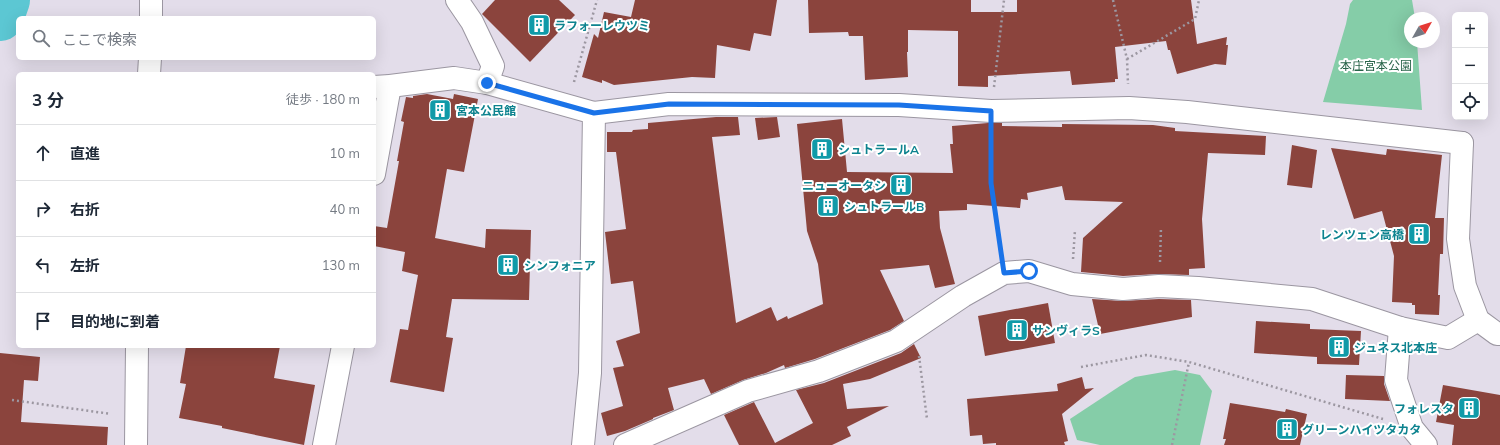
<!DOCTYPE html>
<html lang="ja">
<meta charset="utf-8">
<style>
body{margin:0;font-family:Mulish,"Noto Sans JP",sans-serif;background:#f6f6f7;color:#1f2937}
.controls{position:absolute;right:12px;top:12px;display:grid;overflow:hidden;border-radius:6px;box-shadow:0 4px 16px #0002}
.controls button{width:36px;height:36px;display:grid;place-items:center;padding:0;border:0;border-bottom:1px solid #e0e1e3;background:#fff;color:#1f2937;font:20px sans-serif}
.compass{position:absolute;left:1404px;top:12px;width:36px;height:36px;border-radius:50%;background:#fff;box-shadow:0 4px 16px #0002;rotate:51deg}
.stop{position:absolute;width:12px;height:12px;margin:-9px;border:3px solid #1a73e8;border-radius:50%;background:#fff}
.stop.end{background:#1a73e8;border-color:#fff;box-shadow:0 1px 4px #0008}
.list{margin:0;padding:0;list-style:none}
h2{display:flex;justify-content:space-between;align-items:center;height:52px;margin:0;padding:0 16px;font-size:17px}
h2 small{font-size:13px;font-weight:400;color:#747a83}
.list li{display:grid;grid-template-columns:26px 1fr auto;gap:12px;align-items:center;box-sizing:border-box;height:56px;padding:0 16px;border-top:1px solid #e0e1e3}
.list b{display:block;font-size:15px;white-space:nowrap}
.list em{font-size:13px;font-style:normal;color:#747a83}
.icon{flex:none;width:22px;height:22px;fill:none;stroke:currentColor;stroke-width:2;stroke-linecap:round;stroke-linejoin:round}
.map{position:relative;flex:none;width:1500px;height:445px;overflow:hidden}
.search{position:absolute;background:#fff;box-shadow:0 4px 16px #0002;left:16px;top:16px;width:360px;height:44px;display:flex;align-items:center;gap:10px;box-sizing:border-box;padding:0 14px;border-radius:6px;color:#747a83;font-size:15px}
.panel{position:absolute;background:#fff;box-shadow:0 4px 16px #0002;left:16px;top:72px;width:360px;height:276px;border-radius:6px}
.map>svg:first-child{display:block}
</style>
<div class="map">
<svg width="1500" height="445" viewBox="0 0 1500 445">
<rect width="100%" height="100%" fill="#e3ddea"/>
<!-- green -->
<g fill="#85cda8">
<path d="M1353,0h59l3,18h-5v24h7l5,68 -99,-8 23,-78 4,-20z"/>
<path d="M1175,370l25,5 12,16 -12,54h-100l-23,-5 -7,-21 50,-33 15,-9z"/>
</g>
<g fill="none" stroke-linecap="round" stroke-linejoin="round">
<!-- river -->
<path stroke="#5cc7d3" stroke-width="48" d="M0,17l6,-17"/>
</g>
<!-- building -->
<g fill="#8b443d">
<path d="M495,0h64l16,15 -45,47 -48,-48z"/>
<path d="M635,0h142l-6,36 -17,-3 -4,18 -33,-6 -2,33 -23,-1 -78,8 -12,-5v3l-20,-6 12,-43 4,4 6,-26 27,5z"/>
<path d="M808,0h163v12h46v-12h174l6,44 30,-7 -1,8h2l-2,20 -11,-1 -38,10 -7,-24h-2l-2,-9 -51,6 3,32h-3v3l-43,3 -2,-14 -82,5v11l-30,-1v-55l-50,-1v22h-1l1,25 -43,3 -2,-44h-14l-1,-4 -39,1z"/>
<path d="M427,94l26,5 1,-5 24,5 -14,73 -17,-3 -12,69 50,10 1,-19 45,1 -2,70 -77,-1 -6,38 7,1 -9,54 -54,-10 10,-53 8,1 10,-55 -16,-4 3,-19 -31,-6v-20l13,2 12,-67h-2l7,-39 -3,-1 5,-24 7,1v-2z"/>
<path d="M716,117h22l2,18 -28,2 24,186 35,-16 6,14 10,-5 1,3 35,-15 -5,-40 -11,-33 -10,-107 45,-5 5,53 106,1 -3,-29h3l-1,-18 36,-3h14v3l60,1v-3l91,1 22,3v3l91,5 -1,19 -57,-2 -6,66 3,49 -16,1v6l-31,-1 -35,2 -42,-4 2,-34 40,-36 -58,-2 -3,-14 -35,7 1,7 -7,-1 -1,9 -53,-4v6l-28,1 1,17 15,56 -20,4 -6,-23 -49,5 24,51 -14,9 -75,29 -30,9 -1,-3 -18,8 -23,7 -32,14 -7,-15 -36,9 6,22 -21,8v1l-28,12 -18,5 -6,-23 22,-7 -10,-38 11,-2 -8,-25 24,-8 -7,-52 -22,3 -6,-52 21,-3 -10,-77h-9v-20h25l1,-2 15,-1v-6z"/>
<path d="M777,117l3,20 -22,3 -3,-22z"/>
<path d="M1292,145l25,5 -5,38 -25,-3z"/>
<path d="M1331,148l55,7 1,-6 55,6 -7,63h9l-1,36h-3l-2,41h2l-1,20 -24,-1v-9h-3v-2l-20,-1 2,-46 -12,-45 -28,8z"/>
<path d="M1092,299l30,2 37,-2 32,1 1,17 -92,17z"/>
<path d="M1048,303l7,40 -70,13 -7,-40z"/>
<path d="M1256,321l54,3v5l51,2 -2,34 -42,-1v-7l-63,-4z"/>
<path d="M914,344l7,14 -51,21 -27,5 4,25 42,-3 -42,21 4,9 -19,9h-93l-15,-30 30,-13 21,41 38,-20 -17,-33 28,-7 77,-30z"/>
<path d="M186,346h94l-6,32 41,7 -11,60 -82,-17v-2l-43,-8 7,-34 -6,-1z"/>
<path d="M0,353l40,4 -2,24 -14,-1 -3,42 87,5 -1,18h-107z"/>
<path d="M1346,375l38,1v8l6,17 -45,-2z"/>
<path d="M1082,377l3,12 9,-1 -32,26 6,27 -4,1 1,3h-69v-2l-13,1 -1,-9 -12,1 -3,-37 91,-8 -1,-7z"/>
<path d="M1443,385l57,10v50h-48l2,-20 -18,-3z"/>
<path d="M1230,403l55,9 1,-3 21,5 -7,31h-76l2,-6h-3z"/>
</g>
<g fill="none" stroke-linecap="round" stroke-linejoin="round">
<!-- minor casing -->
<g stroke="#9b96a1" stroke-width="24">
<g id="minor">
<path d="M457,0l15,22 21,44 -6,17"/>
<path d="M151,18v-18"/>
<path d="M149,74l1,-16"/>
<path d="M374,87l16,-1 64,-8 33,5 107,30 -4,260 -7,72"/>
<path d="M594,113l75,-9 230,1 92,6 138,-3 58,4 275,31"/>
<path d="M374,174l16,-88"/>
<path d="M1400,328l-4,52 16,48 14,17"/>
<path d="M136,445l1,-99"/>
<path d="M324,445l19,-99"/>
<path d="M625,445l123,-54 71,-20 77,-30 67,-45 41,-23 25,-2 43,13 51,5 36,-3 39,2 114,11 88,29 48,10 30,-18"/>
</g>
</g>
<!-- tertiary casing -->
<g stroke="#9b96a1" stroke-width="24">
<path id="tertiary" d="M1462,143l-4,96 7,47 13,34 19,14h3"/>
</g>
<!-- path -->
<g stroke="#9c97a1" stroke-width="2.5" stroke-dasharray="2 3" stroke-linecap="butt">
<path d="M1113,0l14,59 1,25"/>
<path d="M1127,59l68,-40 4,-19"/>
<path d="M574,82l23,-82"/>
<path d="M994,87l10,-87"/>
<path d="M991,136v47l10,65"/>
<path d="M1073,259l2,-29"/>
<path d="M1160,262l1,-35"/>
<path d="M919,356l8,63"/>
<path d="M1081,367l65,-12 43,7 194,57"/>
<path d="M12,400l99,14"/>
<path d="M1172,445l17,-83"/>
</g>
<!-- minor -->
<use href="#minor" stroke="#fff" stroke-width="22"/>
<!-- tertiary -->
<use href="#tertiary" stroke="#fff" stroke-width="22"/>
</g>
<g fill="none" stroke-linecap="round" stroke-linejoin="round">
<!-- route -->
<path stroke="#1a73e8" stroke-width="5" d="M487,83l107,30 75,-9 230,1 92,6v72l13,90 25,-2"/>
</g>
<!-- icons -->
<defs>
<g id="building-square" transform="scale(1.15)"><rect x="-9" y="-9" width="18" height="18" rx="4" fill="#0f9aa8" stroke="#fff"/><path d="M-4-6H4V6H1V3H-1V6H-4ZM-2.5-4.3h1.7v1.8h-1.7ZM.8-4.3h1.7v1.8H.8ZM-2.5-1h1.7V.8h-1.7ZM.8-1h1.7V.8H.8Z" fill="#fff"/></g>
</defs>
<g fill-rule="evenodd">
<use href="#building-square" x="539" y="25"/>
<use href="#building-square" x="440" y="110"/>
<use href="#building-square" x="822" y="149"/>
<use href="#building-square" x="901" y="185"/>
<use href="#building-square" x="828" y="206"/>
<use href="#building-square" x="1419" y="234"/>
<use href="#building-square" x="508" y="265"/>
<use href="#building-square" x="1017" y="330"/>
<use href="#building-square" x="1339" y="347"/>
<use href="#building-square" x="1469" y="408"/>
<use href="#building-square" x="1287" y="429"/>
</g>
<g text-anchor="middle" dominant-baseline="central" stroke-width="4" stroke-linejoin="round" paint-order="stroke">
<!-- culture labels -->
<g font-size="12" font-weight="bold" fill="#0d838f" stroke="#fff" text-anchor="start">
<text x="554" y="25">ラフォーレウツミ</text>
<text x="456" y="110">宮本公民館</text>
<text x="838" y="149">シュトラールA</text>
<text x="886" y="185" text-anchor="end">ニューオータシ</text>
<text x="844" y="206">シュトラールB</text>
<text x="1404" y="234" text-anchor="end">レンツェン高橋</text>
<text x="524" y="265">シンフォニア</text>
<text x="1032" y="330">サンヴィラS</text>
<text x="1354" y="347">ジュネス北本庄</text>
<text x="1454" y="408" text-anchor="end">フォレスタ</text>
<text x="1302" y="429">グリーンハイツタカタ</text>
</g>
<!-- park labels -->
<g font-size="12" fill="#286449" stroke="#fff">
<text x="1376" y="65">本庄宮本公園</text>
</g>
</g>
</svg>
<div class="controls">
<button>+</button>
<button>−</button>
<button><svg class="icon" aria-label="locate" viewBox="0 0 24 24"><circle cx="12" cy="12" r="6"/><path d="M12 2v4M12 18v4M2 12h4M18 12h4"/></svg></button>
</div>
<svg class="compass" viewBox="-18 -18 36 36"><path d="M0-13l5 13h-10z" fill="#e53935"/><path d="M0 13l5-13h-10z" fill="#747a83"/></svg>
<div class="stop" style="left:1029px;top:271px"></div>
<div class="stop end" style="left:487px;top:83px"></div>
<div class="search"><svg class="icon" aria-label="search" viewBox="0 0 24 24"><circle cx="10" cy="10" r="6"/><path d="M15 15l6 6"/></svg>ここで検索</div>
<section class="panel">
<h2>3 分<small>徒歩 · 180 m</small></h2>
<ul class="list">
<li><svg class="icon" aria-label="ahead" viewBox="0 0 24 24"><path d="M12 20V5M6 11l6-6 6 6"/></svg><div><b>直進</b></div><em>10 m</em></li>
<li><svg class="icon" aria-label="right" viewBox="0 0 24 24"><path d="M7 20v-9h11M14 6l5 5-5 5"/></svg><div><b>右折</b></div><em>40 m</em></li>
<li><svg class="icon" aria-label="left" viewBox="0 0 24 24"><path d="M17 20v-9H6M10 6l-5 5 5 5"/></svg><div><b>左折</b></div><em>130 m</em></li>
<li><svg class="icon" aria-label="arrive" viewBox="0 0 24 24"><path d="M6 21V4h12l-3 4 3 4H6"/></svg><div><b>目的地に到着</b></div></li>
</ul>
</section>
</div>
